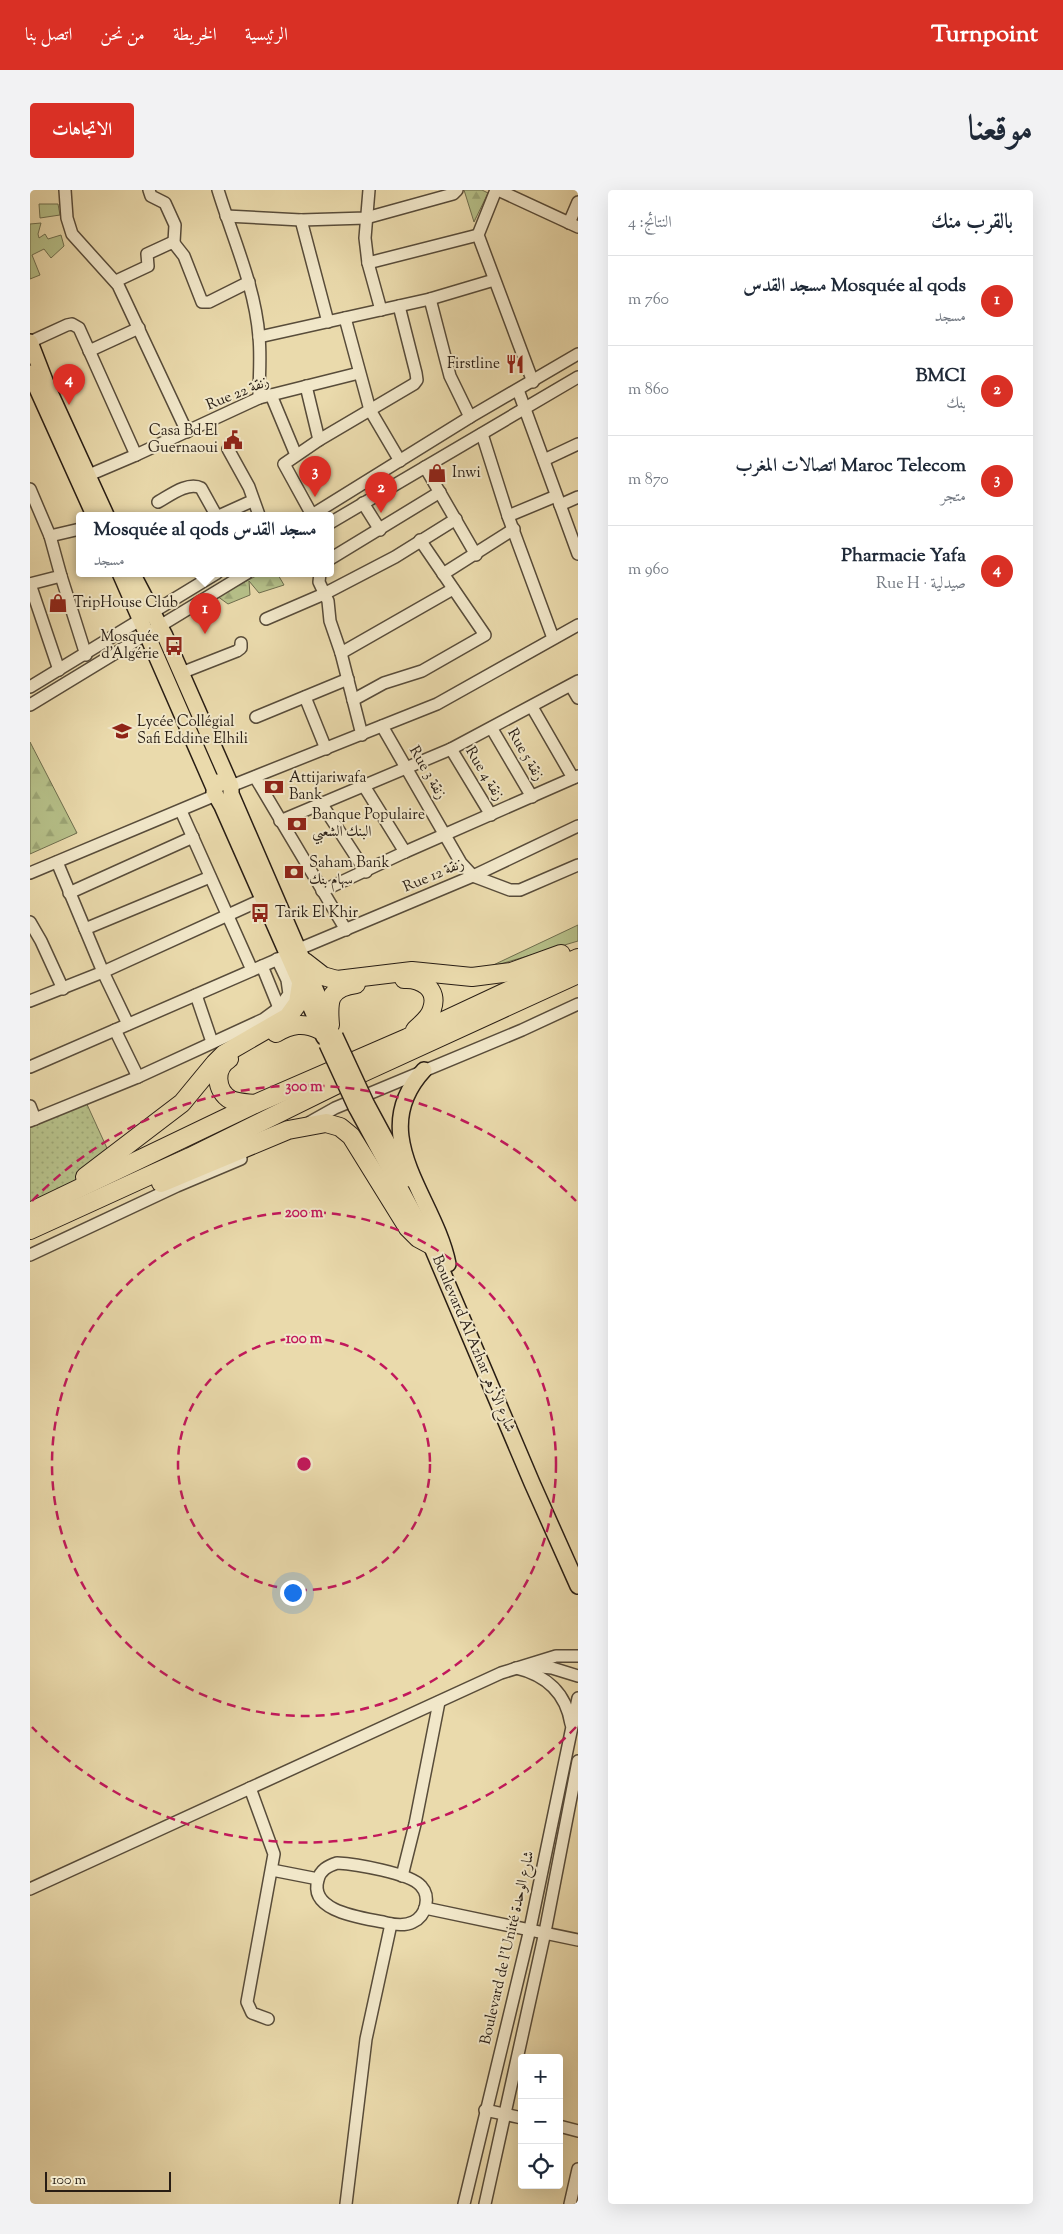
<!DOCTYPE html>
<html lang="ar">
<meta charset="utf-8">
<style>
body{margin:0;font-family:"Sorts Mill Goudy",Amiri,serif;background:#f2f2f3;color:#1f2937;direction:rtl}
.controls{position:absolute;right:15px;bottom:15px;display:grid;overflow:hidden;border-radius:5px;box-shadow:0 5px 20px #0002}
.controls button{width:45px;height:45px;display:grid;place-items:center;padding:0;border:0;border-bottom:1px solid #e0e1e3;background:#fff;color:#1f2937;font:25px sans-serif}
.scale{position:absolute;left:15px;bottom:12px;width:126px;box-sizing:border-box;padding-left:5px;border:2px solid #281d14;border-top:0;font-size:14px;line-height:18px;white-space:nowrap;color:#281d14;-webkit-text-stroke:4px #f1e7c9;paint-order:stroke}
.you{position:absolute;left:262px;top:1402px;width:18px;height:18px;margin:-12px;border:4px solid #fff;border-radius:50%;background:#1a73e8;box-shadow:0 0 0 8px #1a73e833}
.badge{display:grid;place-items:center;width:32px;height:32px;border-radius:50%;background:#d93025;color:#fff;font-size:16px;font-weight:700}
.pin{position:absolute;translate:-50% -41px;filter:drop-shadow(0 1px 2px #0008)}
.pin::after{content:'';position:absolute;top:26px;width:18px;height:15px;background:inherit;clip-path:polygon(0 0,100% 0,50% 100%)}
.popup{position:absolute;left:46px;top:322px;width:258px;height:65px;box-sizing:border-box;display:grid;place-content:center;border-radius:5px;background:#fff;filter:drop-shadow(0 1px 4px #0005);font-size:16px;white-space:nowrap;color:#747a83}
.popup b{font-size:19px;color:#1f2937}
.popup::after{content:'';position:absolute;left:50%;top:100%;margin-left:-10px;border:10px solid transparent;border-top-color:#fff}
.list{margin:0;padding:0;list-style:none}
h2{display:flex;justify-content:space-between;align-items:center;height:65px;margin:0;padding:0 20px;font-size:21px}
h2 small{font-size:16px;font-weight:400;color:#747a83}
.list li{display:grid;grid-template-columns:32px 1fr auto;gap:15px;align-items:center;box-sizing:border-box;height:90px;padding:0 20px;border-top:1px solid #e0e1e3}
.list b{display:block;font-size:19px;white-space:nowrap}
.list p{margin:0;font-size:16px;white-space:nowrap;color:#747a83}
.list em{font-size:16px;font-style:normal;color:#747a83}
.icon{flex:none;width:28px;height:28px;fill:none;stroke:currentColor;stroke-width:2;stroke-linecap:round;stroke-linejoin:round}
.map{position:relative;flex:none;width:548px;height:2014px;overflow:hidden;direction:ltr;border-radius:5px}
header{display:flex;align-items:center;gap:30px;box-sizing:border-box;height:70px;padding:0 25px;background:#d93025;color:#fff}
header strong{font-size:24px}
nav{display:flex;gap:28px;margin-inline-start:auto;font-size:18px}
.intro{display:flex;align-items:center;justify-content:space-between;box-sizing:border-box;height:120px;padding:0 30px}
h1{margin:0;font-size:35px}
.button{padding:12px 22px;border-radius:5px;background:#d93025;color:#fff;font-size:18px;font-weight:700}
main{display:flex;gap:30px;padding:0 30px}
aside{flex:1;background:#fff;border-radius:5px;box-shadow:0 5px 20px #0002}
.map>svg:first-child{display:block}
</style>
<header>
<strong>Turnpoint</strong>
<nav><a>الرئيسية</a><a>الخريطة</a><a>من نحن</a><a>اتصل بنا</a></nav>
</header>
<div class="intro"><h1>موقعنا</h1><a class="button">الاتجاهات</a></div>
<main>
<aside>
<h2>بالقرب منك<small>النتائج: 4</small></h2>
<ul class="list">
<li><span class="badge">1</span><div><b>Mosquée al qods مسجد القدس</b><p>مسجد</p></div><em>760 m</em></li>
<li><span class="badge">2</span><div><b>BMCI</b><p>بنك</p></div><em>860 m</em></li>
<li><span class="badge">3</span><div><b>Maroc Telecom اتصالات المغرب</b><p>متجر</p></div><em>870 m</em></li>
<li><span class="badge">4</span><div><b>Pharmacie Yafa</b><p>صيدلية · Rue H</p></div><em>960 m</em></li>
</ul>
</aside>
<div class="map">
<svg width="548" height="2014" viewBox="0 0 548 2014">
<defs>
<pattern id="forest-firs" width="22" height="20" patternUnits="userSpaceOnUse" patternTransform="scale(1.25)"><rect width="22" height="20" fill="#b6c089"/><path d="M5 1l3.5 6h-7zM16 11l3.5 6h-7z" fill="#9ca575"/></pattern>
<pattern id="park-dots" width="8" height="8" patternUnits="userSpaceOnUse" patternTransform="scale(1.25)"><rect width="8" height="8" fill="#b6c089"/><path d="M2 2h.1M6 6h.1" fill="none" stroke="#9ca575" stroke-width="1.8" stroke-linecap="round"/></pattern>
</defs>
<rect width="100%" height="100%" fill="#eadaac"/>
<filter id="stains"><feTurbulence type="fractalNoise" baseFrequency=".004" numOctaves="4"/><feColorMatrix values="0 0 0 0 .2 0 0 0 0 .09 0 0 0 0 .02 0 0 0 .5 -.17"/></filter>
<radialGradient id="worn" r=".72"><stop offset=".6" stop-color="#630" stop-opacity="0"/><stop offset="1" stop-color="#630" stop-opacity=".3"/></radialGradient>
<!-- green -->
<g fill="#b6c089" stroke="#6f6e4e">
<path d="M9,14h19l2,11 -20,3z"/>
<path d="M11,33l-3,11 1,4 6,-4 3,5 13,-4 3,11 -13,12 -7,-9 -12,6 8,20 -10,4v-55z"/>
<path d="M548,735v16l-91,27z"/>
</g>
<!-- forest -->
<g fill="url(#forest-firs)" stroke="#6f6e4e">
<path d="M434,0h18l6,3 -14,29z"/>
<path d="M232,383h15l7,12 -25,8 -10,-12 1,14 -22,9 -11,-8z"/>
<path d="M0,552l47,91 -47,21z"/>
</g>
<!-- park -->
<path fill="url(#park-dots)" stroke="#6f6e4e" d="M55,910l26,57 -31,24 -50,26v-83z"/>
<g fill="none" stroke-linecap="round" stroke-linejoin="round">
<!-- minor casing -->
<g stroke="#584c3a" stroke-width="14">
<g id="minor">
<path d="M35,0l2,28 5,16 46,51 69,147"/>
<path d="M119,0l2,6 14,7 10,22 -1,17"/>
<path d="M188,0c15,49 37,96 41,147 2,20 0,41 0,61"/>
<path d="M339,0l-4,48 3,25 13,47"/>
<path d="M466,0l-18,45 55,147"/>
<path d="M468,0l80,37"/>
<path d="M196,26l75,4 65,-2 87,-24 4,-4"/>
<path d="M271,30l27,102"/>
<path d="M539,33l9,-21"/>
<path d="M338,73l110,-28"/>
<path d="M86,91l32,-15 -1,-12 26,-12 11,14 18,46h7l40,-20"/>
<path d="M400,109l20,77 20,41"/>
<path d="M315,128l25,92 30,51"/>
<path d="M229,147l171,-38 64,-19"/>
<path d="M0,152l37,-17 5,-1 7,4 57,127"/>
<path d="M59,161l50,-23"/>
<path d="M276,196l13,54"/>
<path d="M488,200l60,164"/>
<path d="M241,205l25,60"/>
<path d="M452,244l26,82 45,122"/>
<path d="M198,259l21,38 10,28"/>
<path d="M514,270l34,-16"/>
<path d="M395,277l51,88"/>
<path d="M52,288l54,-23 123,-57 100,-25"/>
<path d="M0,299l20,47"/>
<path d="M128,312c11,-6 30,-21 43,-14l15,27"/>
<path d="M333,313l17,27"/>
<path d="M530,315l18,-8"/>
<path d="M191,325l31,-14"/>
<path d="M282,325l158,-98 108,-63"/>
<path d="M282,325l-28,-51 35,-24 95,-56 3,-4 -1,-7 -17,-67"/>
<path d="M478,326l48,-20"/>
<path d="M300,333l248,-146"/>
<path d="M300,369l110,-67"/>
<path d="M290,383l-1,9 9,19 2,20 11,32 21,82"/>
<path d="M413,384l71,-45"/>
<path d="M31,386l25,79"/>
<path d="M0,394l31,-8 -11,-40 30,-7"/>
<path d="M0,394l29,86"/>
<path d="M236,429l58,-25 71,-37 61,-38"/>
<path d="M311,463l112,-64"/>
<path d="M151,483l56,-22 4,-3v-5"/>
<path d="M541,496l7,12"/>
<path d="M0,497l187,-114"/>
<path d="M275,507l21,52"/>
<path d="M323,510l31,-17 38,-12 63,-36 -65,-95"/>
<path d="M0,515l217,-132"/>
<path d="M502,517l41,71"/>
<path d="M226,527l92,-38"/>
<path d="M352,536l79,137 12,13 37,14h10l58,-25"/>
<path d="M462,539l40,68"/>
<path d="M421,559l40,66"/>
<path d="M225,587l91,153"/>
<path d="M201,596l206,-82 141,-79"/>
<path d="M334,596l41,66"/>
<path d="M291,613l45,69"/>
<path d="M151,621l71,159"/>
<path d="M250,631l171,-72 127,-68"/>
<path d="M27,672l46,110 25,52"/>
<path d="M0,683l186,-78"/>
<path d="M292,701l83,-39 173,-76"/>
<path d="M39,703l124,-56"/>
<path d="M0,732l11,19 22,48"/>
<path d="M55,739l125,-52"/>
<path d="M269,759l174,-73 105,-50"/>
<path d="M232,776l17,42"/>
<path d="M166,805l16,47"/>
<path d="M0,811l73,-29 160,-73"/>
<path d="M85,840l23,47"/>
<path d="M0,877l253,-110"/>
<path d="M0,916l5,13"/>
<path d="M0,931l108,-44 126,-58 15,-11 10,-14 -2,-14 -10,-21"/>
<path d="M280,932l25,-14 187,-78 56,-26"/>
<path d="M0,1065l147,-69 64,-27"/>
<path d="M500,1476l22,2 26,8"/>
<path d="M486,1478c30,7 50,25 55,56"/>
<path d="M220,1598l24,66 -27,148 5,11 16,6"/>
<path d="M307,1673c18,1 73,10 84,23 10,11 5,30 -8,36 -8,4 -17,3 -26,1 -21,-5 -79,-10 -69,-43 2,-10 10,-14 19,-17z"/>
<path d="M242,1680l46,9"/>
<path d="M372,1686l13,-52 24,-122"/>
<path d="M0,1699l471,-216 55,-17h22"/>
<path d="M395,1718l153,32"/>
<path d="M455,1920l37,8"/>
<path d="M529,1936l19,5"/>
<path d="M316,2014l20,-165 25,-115"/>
<path d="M434,2014l66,-275 48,-231"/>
<path d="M455,2014l60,-272 33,-171"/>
<path d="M540,2014l8,-35"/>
</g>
</g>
<!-- major casing -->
<g stroke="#281d14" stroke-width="18">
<g id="major">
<path d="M0,152l17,44 59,129"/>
<path d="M0,183l64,142"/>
<path d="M90,383l94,215"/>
<path d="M102,383l33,63 66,150v8l98,227"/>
<path d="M199,593l-11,-1 -4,10 8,14 102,231"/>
<path d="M394,880c-60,65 11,127 24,194"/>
<path d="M336,913l41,76"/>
<path d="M326,917l75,138 101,238 46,103"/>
</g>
</g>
<!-- highway casing -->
<g stroke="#281d14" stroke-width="20">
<g id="highway">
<path d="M275,772l18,14 14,4 75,-9 60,6 39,-5 50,-18"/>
<path d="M374,789c17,-1 35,10 28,30 -2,9 -11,15 -17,21"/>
<path d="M300,835c-2,-24 -2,-37 26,-41"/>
<path d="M246,843c15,-9 28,-11 44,-3"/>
<path d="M199,869c-15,9 -14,32 2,41 7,3 16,3 24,4"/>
<path d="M55,987l97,-74 33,-40 9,-9 64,-37 10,-14 3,-19"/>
<path d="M131,993l127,-53 38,-7 14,4 11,9 57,92 10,10 13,7"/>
<path d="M0,1022l225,-108 152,-66 171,-80"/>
<path d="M0,1040l160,-73 148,-73 240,-110"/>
</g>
</g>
<!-- minor -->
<use href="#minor" stroke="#f1e7c9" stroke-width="11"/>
<!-- major -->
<use href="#major" stroke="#eadaac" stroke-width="15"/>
<!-- highway -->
<use href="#highway" stroke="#eadaac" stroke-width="18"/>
<!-- major-bridge casing -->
<g stroke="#281d14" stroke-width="18" stroke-linecap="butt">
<g id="major-bridge">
<path d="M305,846l31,67"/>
<path d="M297,854l29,63"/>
</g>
</g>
<!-- major-bridge -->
<use href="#major-bridge" stroke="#eadaac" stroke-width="15"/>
</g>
<!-- distance rings -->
<g fill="none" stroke="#c2185b" stroke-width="2.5" stroke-dasharray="9 6">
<circle cx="274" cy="1274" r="126"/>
<circle cx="274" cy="1274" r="252"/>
<path d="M546 1537A378 378 0 0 1 2 1537M2 1011A378 378 0 0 1 546 1011"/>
</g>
<!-- icons -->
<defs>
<g id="restaurant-bare" transform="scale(1.5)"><path d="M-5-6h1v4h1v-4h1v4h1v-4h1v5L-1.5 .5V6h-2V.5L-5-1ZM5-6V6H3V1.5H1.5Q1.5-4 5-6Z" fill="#8f2418" stroke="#f1e7c9" stroke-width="2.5" paint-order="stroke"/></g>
<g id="civic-bare" transform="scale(1.5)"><path d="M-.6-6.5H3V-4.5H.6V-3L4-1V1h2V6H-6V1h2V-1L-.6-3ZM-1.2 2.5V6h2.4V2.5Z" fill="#8f2418" stroke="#f1e7c9" stroke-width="2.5" paint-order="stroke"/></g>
<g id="shop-bare" transform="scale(1.5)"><path d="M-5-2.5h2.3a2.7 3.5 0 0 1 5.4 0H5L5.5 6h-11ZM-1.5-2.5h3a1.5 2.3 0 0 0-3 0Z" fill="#8f2418" stroke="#f1e7c9" stroke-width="2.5" paint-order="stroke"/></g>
<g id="bus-bare" transform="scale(1.5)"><path d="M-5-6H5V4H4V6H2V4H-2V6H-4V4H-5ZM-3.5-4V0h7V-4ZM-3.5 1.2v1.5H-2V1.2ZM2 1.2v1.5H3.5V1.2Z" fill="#8f2418" stroke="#f1e7c9" stroke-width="2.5" paint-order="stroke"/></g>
<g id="school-bare" transform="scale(1.5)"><path d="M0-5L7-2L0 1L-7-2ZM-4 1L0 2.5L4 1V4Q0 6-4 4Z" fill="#8f2418" stroke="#f1e7c9" stroke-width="2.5" paint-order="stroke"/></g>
<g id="bank-bare" transform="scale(1.5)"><path d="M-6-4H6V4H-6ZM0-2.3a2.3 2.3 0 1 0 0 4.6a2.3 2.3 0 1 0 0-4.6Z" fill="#8f2418" stroke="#f1e7c9" stroke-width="2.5" paint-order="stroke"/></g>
</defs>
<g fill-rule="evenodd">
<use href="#restaurant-bare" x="485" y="174"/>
<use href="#civic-bare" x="203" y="250"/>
<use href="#shop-bare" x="407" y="283"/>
<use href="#shop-bare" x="28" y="413"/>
<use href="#bus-bare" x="144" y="456"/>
<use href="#school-bare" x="92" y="541"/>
<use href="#bank-bare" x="244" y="597"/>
<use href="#bank-bare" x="267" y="634"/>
<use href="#bank-bare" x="264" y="682"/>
<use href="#bus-bare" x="230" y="723"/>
</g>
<g text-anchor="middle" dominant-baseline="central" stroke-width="4" stroke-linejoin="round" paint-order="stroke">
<!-- poi labels -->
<g font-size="15" fill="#281d14" stroke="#f1e7c9" text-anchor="start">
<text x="470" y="174" text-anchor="end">Firstline</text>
<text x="188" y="241" text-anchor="end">Casa Bd El<tspan x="188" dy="17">Guernaoui</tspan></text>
<text x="422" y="283">Inwi</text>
<text x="43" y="413">TripHouse Club</text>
<text x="129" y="447" text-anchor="end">Mosquée<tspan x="129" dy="17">d'Algérie</tspan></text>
<text x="107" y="532">Lycée Collégial<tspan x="107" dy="17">Safi Eddine Elhili</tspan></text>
<text x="259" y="588">Attijariwafa<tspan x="259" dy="17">Bank</tspan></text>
<text x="282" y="625">Banque Populaire<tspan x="282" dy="17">البنك الشعبي</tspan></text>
<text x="279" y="673">Saham Bank<tspan x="279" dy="17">سهام بنك</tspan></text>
<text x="245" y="723">Tarik El Khir</text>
</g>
<!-- street labels -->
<g font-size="15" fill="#281d14" stroke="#f1e7c9">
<text transform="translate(208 204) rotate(-22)">Rue 22 زنقة</text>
<text transform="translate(495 565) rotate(60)">Rue 5 زنقة</text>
<text transform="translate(397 583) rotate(60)">Rue 3 زنقة</text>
<text transform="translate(454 584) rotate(59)">Rue 4 زنقة</text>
<text transform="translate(404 686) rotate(-23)">Rue 12 زنقة</text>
<text transform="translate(443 1154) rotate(67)">Boulevard Al Azhar شارع الأزهر</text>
<text transform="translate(478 1758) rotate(-77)">Boulevard de l'Unité شارع الوحدة</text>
</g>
</g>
<circle cx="274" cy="1274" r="8" fill="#c2185b" stroke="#f1e7c9" stroke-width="2.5"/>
<g font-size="15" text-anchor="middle" font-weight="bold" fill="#c2185b" stroke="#f1e7c9" stroke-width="4" stroke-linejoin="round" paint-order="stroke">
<text x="274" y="901">300 m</text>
<text x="274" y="1027">200 m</text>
<text x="274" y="1153">100 m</text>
</g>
<rect width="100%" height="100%" filter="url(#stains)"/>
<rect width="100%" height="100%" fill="url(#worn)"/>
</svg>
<div class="controls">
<button>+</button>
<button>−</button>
<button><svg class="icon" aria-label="locate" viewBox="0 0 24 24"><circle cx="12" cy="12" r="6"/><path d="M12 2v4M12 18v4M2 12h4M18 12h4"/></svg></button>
</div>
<div class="scale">100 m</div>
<div class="you"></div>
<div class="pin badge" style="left:175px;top:444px">1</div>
<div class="popup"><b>Mosquée al qods مسجد القدس</b>مسجد</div>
<div class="pin badge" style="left:351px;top:323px">2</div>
<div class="pin badge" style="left:285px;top:307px">3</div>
<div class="pin badge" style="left:39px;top:215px">4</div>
</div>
</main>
